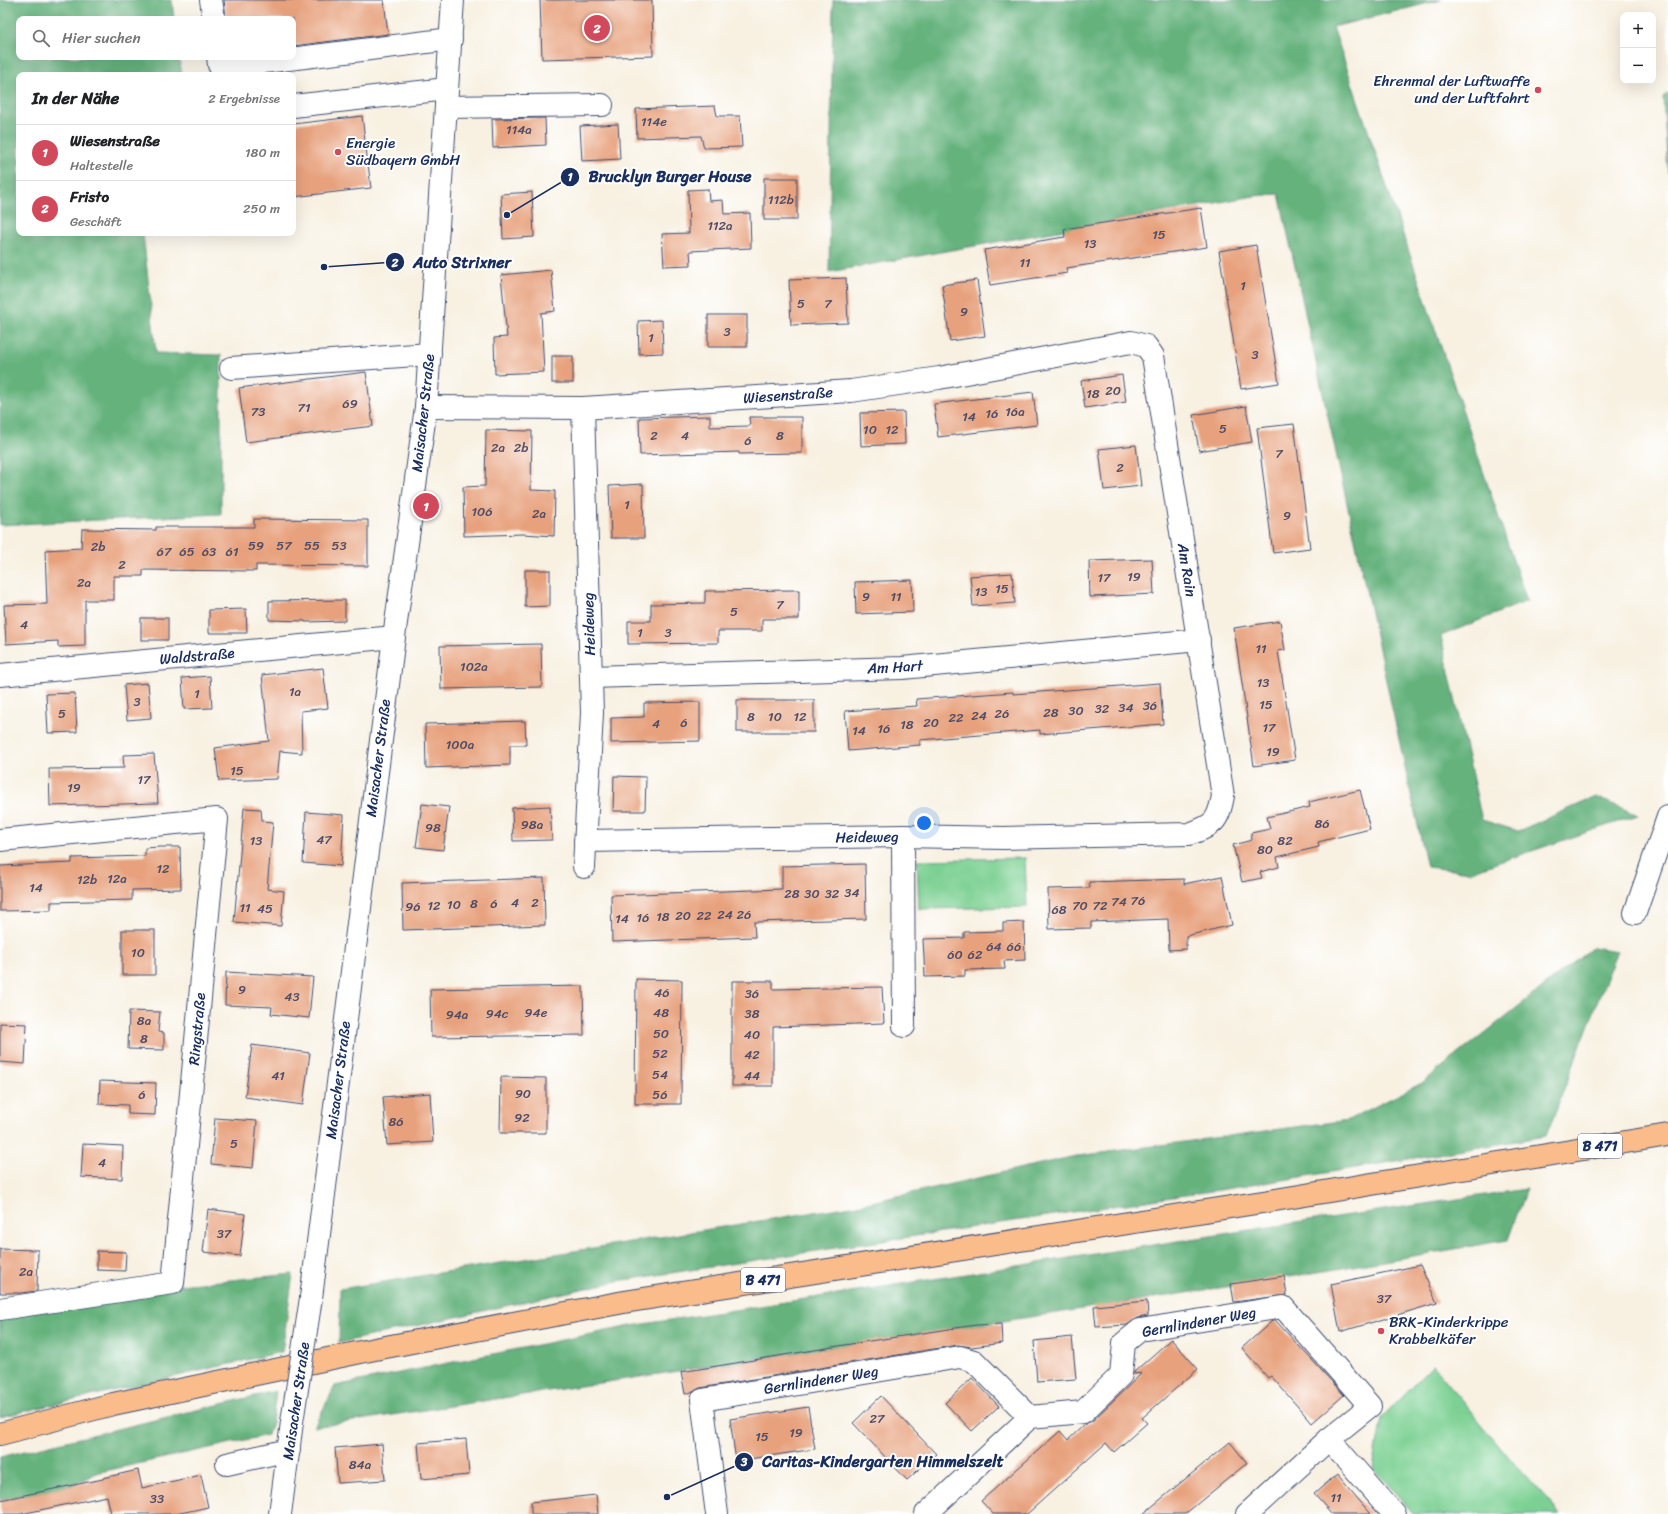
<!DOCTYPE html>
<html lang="de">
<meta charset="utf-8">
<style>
body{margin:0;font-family:Sriracha,sans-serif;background:#f2f2f2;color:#202124}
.controls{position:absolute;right:12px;top:12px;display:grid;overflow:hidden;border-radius:8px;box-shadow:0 4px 16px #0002}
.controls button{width:36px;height:36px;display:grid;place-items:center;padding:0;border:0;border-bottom:1px solid #e0e0e0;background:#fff;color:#202124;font:20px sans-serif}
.you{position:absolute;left:924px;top:823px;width:14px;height:14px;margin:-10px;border:3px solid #fff;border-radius:50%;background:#1a73e8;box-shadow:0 0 0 6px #1a73e833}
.badge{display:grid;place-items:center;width:26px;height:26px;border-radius:50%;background:#d1495b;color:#fff;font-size:13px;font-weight:700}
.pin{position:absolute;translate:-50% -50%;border:2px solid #fff;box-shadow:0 1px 4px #0006}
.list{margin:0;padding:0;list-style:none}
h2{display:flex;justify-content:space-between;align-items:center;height:52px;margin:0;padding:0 16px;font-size:17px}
h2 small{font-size:13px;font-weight:400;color:#757577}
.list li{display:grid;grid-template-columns:26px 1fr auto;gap:12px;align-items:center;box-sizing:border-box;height:56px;padding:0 16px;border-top:1px solid #e0e0e0}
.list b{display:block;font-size:15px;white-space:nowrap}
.list p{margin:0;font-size:13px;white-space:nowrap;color:#757577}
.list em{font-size:13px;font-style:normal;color:#757577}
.icon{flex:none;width:22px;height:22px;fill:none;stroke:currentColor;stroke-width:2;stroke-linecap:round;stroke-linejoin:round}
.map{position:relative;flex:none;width:1668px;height:1514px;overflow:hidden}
.search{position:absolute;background:#fff;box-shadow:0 4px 16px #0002;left:16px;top:16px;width:280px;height:44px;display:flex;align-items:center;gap:10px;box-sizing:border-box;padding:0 14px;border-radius:8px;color:#757577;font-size:15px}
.panel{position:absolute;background:#fff;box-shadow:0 4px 16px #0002;left:16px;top:72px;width:280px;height:164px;border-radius:8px}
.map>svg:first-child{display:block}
</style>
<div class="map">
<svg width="1668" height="1514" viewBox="0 0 1668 1514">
<rect width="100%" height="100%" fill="#fff"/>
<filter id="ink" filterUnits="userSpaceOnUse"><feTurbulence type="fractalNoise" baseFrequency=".025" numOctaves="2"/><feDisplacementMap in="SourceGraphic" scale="8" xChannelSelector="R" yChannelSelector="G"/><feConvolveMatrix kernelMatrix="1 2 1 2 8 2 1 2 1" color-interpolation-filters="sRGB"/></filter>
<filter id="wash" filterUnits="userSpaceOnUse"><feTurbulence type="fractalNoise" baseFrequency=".012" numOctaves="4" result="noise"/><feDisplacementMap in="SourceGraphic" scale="16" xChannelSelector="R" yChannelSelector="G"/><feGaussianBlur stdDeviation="0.9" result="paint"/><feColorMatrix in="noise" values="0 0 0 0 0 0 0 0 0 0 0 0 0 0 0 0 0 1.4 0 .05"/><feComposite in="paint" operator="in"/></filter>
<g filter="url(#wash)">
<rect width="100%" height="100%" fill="#f8f1e2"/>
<!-- green -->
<g fill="#7cd093" stroke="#4c8078">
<path d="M1025,858l2,49 -108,2 -2,-49z"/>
<path d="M1433,1365l80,97 47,52h-146l-41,-46 9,-51z"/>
</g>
<!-- forest -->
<g fill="#65b27d" stroke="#40706e">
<path d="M0,0h172l2,19h-155v38h160l3,18h-163v158h124l13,120 65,2v159l-221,11z"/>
<path d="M833,0h608l-108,27 194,574 -86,35 41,184 36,11 78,-34 42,18 -168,57 -43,-5 -148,-673 -25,2 -425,76z"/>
<path d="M1668,93v80l-5,-76z"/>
<path d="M1593,947l24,4 -71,185 -281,47 -647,98 -279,62 1,-54 518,-84 213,-48 277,-37 74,-37z"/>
<path d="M1526,1189l-18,51 -237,40 -957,147 21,-41 296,-60 644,-100z"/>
<path d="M293,1274l-11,78 -282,65v-100l179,-32z"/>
<path d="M276,1391l-4,31 -4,13 -172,38 -22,12 -74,15v-43z"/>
</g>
<g id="blocks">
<!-- building -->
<g fill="#e7a17d">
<path d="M224,0h160l4,34 -95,12v-27h-67z"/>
<path d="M540,0h112l1,56 -111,3z"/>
<path d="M715,106l2,10h23l2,31 -38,1 -3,-12 -64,2 -1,-29z"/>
<path d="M362,116l9,72 -78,9v-73z"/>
<path d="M545,118l1,27 -53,3 -1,-29z"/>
<path d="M618,124l2,35 -38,2 -2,-35z"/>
<rect x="764" y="178" width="33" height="42"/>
<path d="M708,189l1,12 14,-1 1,14 26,-1 1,35 -61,3 1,14 -27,1 -2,-32 27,-1 -1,-43z"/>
<path d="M532,192l2,45 -31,2 -2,-45z"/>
<path d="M1201,208l6,39 -141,21 1,5 -77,12 -6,-35 81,-13 -1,-8z"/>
<path d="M1256,245l23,138 -38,6 -22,-138z"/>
<path d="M551,270l4,41 -14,2 3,59 -49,2 -1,-36 13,-1 -6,-62z"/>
<path d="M846,278l2,45 -57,2 -2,-45z"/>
<path d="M977,280l8,56 -35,5 -8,-56z"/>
<rect x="708" y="315" width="39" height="32"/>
<path d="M662,320l1,33 -24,1 -1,-33z"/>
<rect x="552" y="356" width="21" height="27"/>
<path d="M366,372l7,54 -127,16 -7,-54z"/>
<path d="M1122,375l4,27 -41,6 -4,-27z"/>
<path d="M1033,392l4,33 -99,12 -4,-33z"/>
<path d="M1246,406l6,36 -53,9 -6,-36z"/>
<path d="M904,412l1,32 -44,2 -1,-33z"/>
<path d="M710,416v11l40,-1 -1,-9h53v36l-63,1v-2l-99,3 -1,-37z"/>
<path d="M1294,424l16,124 -37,5 -16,-125z"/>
<path d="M486,430l46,1 -1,59 24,1 -1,45 -31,-2 -59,2 -1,-49 22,-1z"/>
<path d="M1136,445l5,41 -37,4 -5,-41z"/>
<path d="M643,484l1,54h-33l-2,-52z"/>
<path d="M254,519l114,1v46l-112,-1v6l-113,-1v6h-29v24h-29v46l-27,1v-6l-52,3 -2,-39 43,-1 -2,-54 36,-2 1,-19 74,1v-3h98z"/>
<path d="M1152,559l2,35 -64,3 -1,-36z"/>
<path d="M525,570h25v36l-25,1z"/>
<path d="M1012,573l3,30 -42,3 -3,-30z"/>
<path d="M912,580l1,32 -57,2 -1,-32z"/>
<path d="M799,590v29h-37v12h-44v12l-90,1v-23h23v-17l54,-1v-12z"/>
<path d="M345,600v21l-40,1v-1l-36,-1v-19z"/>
<path d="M246,609l1,24h-38v-23z"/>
<rect x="141" y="618" width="27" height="22"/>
<path d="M1280,621l5,29 -7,1 17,109 -41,6 -20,-138z"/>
<path d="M541,644l1,43 -101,2 -1,-43z"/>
<path d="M323,668l5,40 -27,3 1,42 -22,-2 -3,28 -58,2 -4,-33 54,-7 -7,-66z"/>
<path d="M210,676l2,32 -28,1 -2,-31z"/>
<path d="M148,683l3,35 -24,2 -3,-35z"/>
<path d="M1160,683l3,41 -123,10v-4l-120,10v5l-72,6 -3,-40 72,-5 -1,-7 97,-7v2z"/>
<path d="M75,693l2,39 -29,1 -2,-39z"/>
<rect x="737" y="700" width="77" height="32"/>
<path d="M700,702v39l-89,2v-25l33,-1v-14z"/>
<path d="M525,721l1,24h-16v20l-84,3 -1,-44z"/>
<path d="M154,754l4,49 -108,3 -1,-37 75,-1 -1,-13z"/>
<path d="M614,776l32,1 -1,34h-32z"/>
<path d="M1360,790l10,39 -52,13 1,5 -42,10 2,10 -19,5 2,6 -20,4 -9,-37 19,-5 -1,-7 19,-4 -3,-12 43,-10 -1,-5z"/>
<path d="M422,804l27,3 -6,43 -27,-3z"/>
<path d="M550,806l2,34 -39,1 -1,-33z"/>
<path d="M244,808l17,1 1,12 11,1 -6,67 17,2 -3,35 -47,-4z"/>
<path d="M306,812l38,3 -3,51 -38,-3z"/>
<path d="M160,847h20l1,42 -49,1v10l-81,2v8l-51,1v-45l72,-3v-5l73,-2v-8z"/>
<path d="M865,864l1,55 -112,3 1,15 -143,5 -1,-47 171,-6v-23z"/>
<path d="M1222,876l10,49 -46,11v13l-17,1 -1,-31 -77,3v6l-42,1 -1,-40 42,-1 -1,-6 95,-3v5z"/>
<path d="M544,878l1,47 -142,5 -1,-47z"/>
<path d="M1024,922l1,38 -21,1 1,8 -40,1v6l-40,1 -2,-38 41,-1v-6l39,-1v-8z"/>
<rect x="122" y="930" width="33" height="45"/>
<path d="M226,972l87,5 -4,41 -38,-4 1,-7 -47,-2z"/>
<path d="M636,979l46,1 -1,124h-46z"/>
<path d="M732,981h41v8l109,-2 2,36 -111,4v59h-41z"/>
<path d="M583,986l1,49 -153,2 -1,-48z"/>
<path d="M129,1011l31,1 -2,20 6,1v17l-36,-1z"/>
<path d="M0,1023l27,1 -2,40 -25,-2z"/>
<path d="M252,1045l58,8 -7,52 -58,-8z"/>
<path d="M501,1077l45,1v55h-46z"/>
<path d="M100,1081l56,2 -1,32 -27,-1v-9l-29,-1z"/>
<path d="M430,1093l3,49 -46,3 -4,-48z"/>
<path d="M215,1118l42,3 -4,47 -42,-4z"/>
<path d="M83,1144l40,2 -1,33 -41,-2z"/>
<path d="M208,1209l37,5 -5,42 -37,-4z"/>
<path d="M0,1249l38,1 -1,41 -16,2h-21z"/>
<path d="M97,1251l29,1 -1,19 -28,-1z"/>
<path d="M1420,1265l17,38 -97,29 -9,-48z"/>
<path d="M1284,1276l3,19 -53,7 -3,-18z"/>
<path d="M1147,1301l1,15 -10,2 -11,7 -31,2 -2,-21z"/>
<path d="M1272,1321h4l68,74 -32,28 -41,-47 -3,2 -26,-30z"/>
<path d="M1001,1324l1,19 -30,4 -14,-2 -258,43 -7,4 -8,2 -4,-22 182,-30 113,-17z"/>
<path d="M1072,1337l4,42 -39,3 -3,-41z"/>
<path d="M1171,1339l27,30 -56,49 5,5 -33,29 -8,-9 -79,71h-34l-12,-13 79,-70 8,9 17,-16 7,-3 50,-48 -8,1v-2z"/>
<path d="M972,1378l27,28 -27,25 -27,-28z"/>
<path d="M881,1396l55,58 -29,26 -54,-57z"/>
<path d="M808,1407l7,42 -79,12 -6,-42z"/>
<path d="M466,1439l3,36 -48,4 -3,-36z"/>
<path d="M1230,1442l17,21 -62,51h-42z"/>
<path d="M382,1444l3,36 -47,3 -3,-35z"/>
<path d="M138,1470l4,18 59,-13 7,32 -32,7h-65l-4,-18 -86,18h-21v-14l103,-21v-1z"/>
<path d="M1337,1474l20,24 14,16h-39l-18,-20z"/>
<path d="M596,1495l2,19h-67v-12z"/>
</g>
</g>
</g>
<g filter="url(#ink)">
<use href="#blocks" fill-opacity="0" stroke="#3c4c72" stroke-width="1"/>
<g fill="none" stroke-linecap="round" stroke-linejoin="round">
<!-- minor casing -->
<g stroke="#3c4c72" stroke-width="24">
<g id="minor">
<path d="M211,0l3,19"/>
<path d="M218,57l1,8 6,2 226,-28"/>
<path d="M293,106l154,-17"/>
<path d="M446,107l156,-2"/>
<path d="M231,368l199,-14"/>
<path d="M426,407l157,1 268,-17 88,-13 192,-36 15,4 7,10 70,440c-5,26 -9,29 -34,38l-185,4 -101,-2 -318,5"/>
<path d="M583,408l9,305 -8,154"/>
<path d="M0,675l394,-38"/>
<path d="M591,677l311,-9 297,-28"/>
<path d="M903,836l1,190"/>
<path d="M0,840l217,-21 -44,464 -173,26"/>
<path d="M1635,913l33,-96"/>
<path d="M311,1298l83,-661 32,-230 27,-407"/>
<path d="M1329,1439l65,75"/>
<path d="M227,1464l62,-14"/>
<path d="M280,1514l12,-92"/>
<path d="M717,1514l-15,-114 258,-43 14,4 56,56"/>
<path d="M926,1514l104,-97 53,-5 38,-37 3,-32 16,-13 143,-23 87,99 -41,33 -82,75"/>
</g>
</g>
<!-- highway casing -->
<g stroke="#3c4c72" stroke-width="24">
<path id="highway" d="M0,1434l113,-30 262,-55 249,-47 645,-101 399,-66"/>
</g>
<!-- minor -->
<use href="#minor" stroke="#fff" stroke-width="22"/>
<!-- highway -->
<use href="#highway" stroke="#fabc8b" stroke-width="22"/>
<!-- minor-bridge casing -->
<g stroke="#3c4c72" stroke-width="24" stroke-linecap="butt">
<path id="minor-bridge" d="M292,1422l19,-124"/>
</g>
<!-- minor-bridge -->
<use href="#minor-bridge" stroke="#fff" stroke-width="22"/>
</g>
</g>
<!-- markers -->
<g fill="#d1495b" stroke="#fff" stroke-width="1.5">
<circle cx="1538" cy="90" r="4"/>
<circle cx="338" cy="152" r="4"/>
<circle cx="1381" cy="1331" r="4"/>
</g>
<g text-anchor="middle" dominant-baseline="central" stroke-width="4" stroke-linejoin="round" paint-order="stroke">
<!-- number labels -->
<g font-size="13" fill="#4e4c66">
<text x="654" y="121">114e</text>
<text x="519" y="129">114a</text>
<text x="781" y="199">112b</text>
<text x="720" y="225">112a</text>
<text x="1159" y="234">15</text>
<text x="1090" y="243">13</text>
<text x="1025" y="262">11</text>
<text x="1243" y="285">1</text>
<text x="801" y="303">5</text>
<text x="828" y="303">7</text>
<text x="964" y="311">9</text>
<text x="727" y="331">3</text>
<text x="651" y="337">1</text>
<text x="1255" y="354">3</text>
<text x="1113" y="390">20</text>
<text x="1093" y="393">18</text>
<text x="350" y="403">69</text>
<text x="304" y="407">71</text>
<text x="258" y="411">73</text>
<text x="1015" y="411">16a</text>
<text x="992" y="413">16</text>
<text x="969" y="416">14</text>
<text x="1223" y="428">5</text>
<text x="870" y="429">10</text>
<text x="892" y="429">12</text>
<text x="654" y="435">2</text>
<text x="685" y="435">4</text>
<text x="780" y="435">8</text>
<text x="748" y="440">6</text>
<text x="498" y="447">2a</text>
<text x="521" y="447">2b</text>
<text x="1279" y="453">7</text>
<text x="1120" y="467">2</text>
<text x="627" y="504">1</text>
<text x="482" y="511">106</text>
<text x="539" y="513">2a</text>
<text x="1287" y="515">9</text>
<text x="256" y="545">59</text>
<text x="284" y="545">57</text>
<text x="312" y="545">55</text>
<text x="339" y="545">53</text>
<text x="98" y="546">2b</text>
<text x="164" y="551">67</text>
<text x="187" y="551">65</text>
<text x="209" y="551">63</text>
<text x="232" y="551">61</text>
<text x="122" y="564">2</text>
<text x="1134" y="576">19</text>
<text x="1104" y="577">17</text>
<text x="84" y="582">2a</text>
<text x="1002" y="588">15</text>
<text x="981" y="591">13</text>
<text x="866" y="596">9</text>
<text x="896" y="596">11</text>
<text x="780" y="604">7</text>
<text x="734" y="611">5</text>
<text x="24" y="624">4</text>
<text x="640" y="632">1</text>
<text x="668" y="632">3</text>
<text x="1261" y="648">11</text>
<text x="474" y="666">102a</text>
<text x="1263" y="682">13</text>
<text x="295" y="691">1a</text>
<text x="197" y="693">1</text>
<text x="137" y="701">3</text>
<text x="1266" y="704">15</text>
<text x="1150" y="705">36</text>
<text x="1126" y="707">34</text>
<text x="1102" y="708">32</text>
<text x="1076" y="710">30</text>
<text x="1051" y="712">28</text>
<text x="62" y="713">5</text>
<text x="1002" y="713">26</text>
<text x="979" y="715">24</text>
<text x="751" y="716">8</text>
<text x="775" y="716">10</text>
<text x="800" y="716">12</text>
<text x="956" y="717">22</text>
<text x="684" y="722">6</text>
<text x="931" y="722">20</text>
<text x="656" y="723">4</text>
<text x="907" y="724">18</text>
<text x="1269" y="727">17</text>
<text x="884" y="728">16</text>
<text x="859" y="730">14</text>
<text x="460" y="744">100a</text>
<text x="1273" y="751">19</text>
<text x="237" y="770">15</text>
<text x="144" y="779">17</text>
<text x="74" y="787">19</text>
<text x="1322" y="823">86</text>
<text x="532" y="824">98a</text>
<text x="433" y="827">98</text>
<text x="324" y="839">47</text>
<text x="256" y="840">13</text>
<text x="1285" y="840">82</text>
<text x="1265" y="849">80</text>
<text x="163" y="868">12</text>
<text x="117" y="878">12a</text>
<text x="87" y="879">12b</text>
<text x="36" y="887">14</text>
<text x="852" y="892">34</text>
<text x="792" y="893">28</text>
<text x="812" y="893">30</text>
<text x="832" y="893">32</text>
<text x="1138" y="900">76</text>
<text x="1119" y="901">74</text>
<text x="515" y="902">4</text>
<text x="535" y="902">2</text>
<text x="474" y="903">8</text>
<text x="494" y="903">6</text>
<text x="454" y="904">10</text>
<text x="434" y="905">12</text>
<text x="1080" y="905">70</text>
<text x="1100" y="905">72</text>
<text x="413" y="906">96</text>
<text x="245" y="907">11</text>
<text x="265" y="908">45</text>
<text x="1059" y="909">68</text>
<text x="725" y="914">24</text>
<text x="744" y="914">26</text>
<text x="683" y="915">20</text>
<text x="704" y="915">22</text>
<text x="663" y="916">18</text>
<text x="643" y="917">16</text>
<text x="622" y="918">14</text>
<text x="994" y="946">64</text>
<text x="1014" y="946">66</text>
<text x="138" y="952">10</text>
<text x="955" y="954">60</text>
<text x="975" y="954">62</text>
<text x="242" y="989">9</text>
<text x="662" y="992">46</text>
<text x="752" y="993">36</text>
<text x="292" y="996">43</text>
<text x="536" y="1012">94e</text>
<text x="661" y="1012">48</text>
<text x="497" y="1013">94c</text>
<text x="752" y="1013">38</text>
<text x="457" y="1014">94a</text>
<text x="144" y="1020">8a</text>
<text x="661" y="1033">50</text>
<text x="752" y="1034">40</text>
<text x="144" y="1038">8</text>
<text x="660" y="1053">52</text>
<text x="752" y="1054">42</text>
<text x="660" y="1074">54</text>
<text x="278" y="1075">41</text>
<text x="752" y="1075">44</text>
<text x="523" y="1093">90</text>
<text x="142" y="1094">6</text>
<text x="660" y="1094">56</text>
<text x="522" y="1117">92</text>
<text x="396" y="1121">86</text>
<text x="234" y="1143">5</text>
<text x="102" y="1162">4</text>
<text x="224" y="1233">37</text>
<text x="26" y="1271">2a</text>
<text x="1384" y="1298">37</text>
<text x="877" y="1418">27</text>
<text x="796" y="1432">19</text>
<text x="762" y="1436">15</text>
<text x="360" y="1464">84a</text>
<text x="1336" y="1497">11</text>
<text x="157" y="1498">33</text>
</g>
<!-- shield labels -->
<g fill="#fff" stroke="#5f6d8e" stroke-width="1">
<rect x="1578" y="1134" width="44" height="24" rx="3"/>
<rect x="741" y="1268" width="44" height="24" rx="3"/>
</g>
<g font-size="14" font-weight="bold" fill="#1b2f5e">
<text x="1600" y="1146">B 471</text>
<text x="763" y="1280">B 471</text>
</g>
<!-- poi labels -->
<g font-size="15" fill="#1b2f5e" stroke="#fff" text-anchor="start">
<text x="1530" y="81" text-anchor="end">Ehrenmal der Luftwaffe<tspan x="1530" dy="17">und der Luftfahrt</tspan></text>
<text x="346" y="143">Energie<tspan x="346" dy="17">Südbayern GmbH</tspan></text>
<text x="1389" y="1322">BRK-Kinderkrippe<tspan x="1389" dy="17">Krabbelkäfer</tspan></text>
</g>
<!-- street labels -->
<g font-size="15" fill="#1b2f5e" stroke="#fff">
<text transform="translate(788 395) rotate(-4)">Wiesenstraße</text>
<text transform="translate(423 413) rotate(-84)">Maisacher Straße</text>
<text transform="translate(1187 570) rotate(81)">Am Rain</text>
<text transform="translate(589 624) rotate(-92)">Heideweg</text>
<text transform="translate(197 656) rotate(-5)">Waldstraße</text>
<text transform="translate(895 667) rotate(-3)">Am Hart</text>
<text transform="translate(378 758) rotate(-83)">Maisacher Straße</text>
<text transform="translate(867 837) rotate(-1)">Heideweg</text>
<text transform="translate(197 1029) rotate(-85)">Ringstraße</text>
<text transform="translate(338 1080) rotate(-83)">Maisacher Straße</text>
<text transform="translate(1199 1322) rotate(-10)">Gernlindener Weg</text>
<text transform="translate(821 1380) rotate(-9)">Gernlindener Weg</text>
<text transform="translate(296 1401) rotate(-82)">Maisacher Straße</text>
</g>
</g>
<!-- callouts -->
<path fill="none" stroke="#1b2f5e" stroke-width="1.5" d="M507 215L570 177M324 267L395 262M667 1497L744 1462"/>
<g fill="#1b2f5e" stroke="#fff" stroke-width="1.5">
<circle cx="507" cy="215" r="4"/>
<circle cx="324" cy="267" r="4"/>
<circle cx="667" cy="1497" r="4"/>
<circle cx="570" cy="177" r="10"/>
<circle cx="395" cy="262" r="10"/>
<circle cx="744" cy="1462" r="10"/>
</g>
<g font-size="12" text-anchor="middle" font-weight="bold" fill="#fff">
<text x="570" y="181">1</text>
<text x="395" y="267">2</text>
<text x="744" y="1466">3</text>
</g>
<g font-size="16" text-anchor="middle" font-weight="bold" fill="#1b2f5e" stroke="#fff" stroke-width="4" stroke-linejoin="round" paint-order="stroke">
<text x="670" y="182">Brucklyn Burger House</text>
<text x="462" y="268">Auto Strixner</text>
<text x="883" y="1467">Caritas-Kindergarten Himmelszelt</text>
</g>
</svg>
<div class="controls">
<button>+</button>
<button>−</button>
</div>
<div class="you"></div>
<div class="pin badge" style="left:426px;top:506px">1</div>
<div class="pin badge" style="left:597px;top:28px">2</div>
<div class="search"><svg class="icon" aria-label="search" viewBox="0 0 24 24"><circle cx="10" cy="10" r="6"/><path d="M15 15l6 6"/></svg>Hier suchen</div>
<section class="panel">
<h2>In der Nähe<small>2 Ergebnisse</small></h2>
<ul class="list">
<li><span class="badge">1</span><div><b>Wiesenstraße</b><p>Haltestelle</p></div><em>180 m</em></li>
<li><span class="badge">2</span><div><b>Fristo</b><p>Geschäft</p></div><em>250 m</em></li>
</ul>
</section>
</div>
